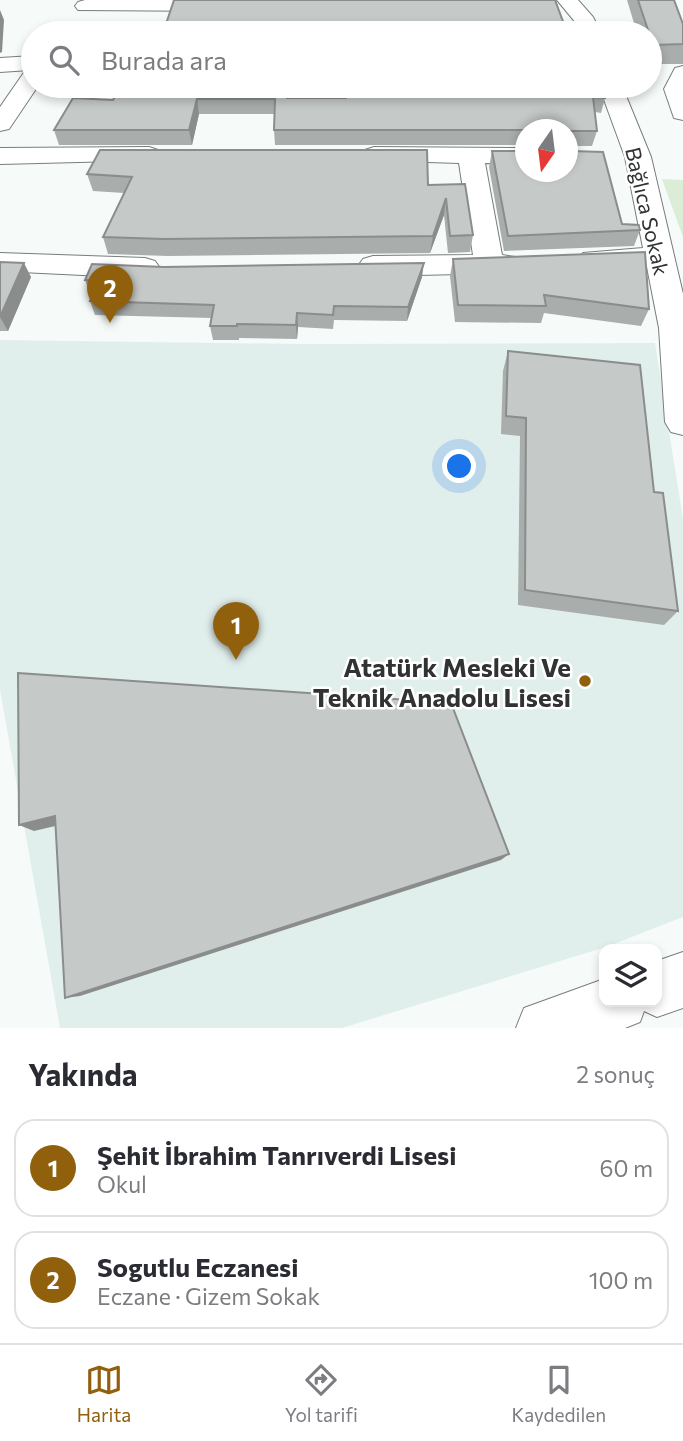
<!DOCTYPE html>
<html lang="tr">
<meta charset="utf-8">
<style>
body{margin:0;font-family:Commissioner,sans-serif;background:#f2f2f3;color:#2b2b33}
.controls{position:absolute;right:21px;bottom:21px;display:grid;overflow:hidden;border-radius:14px;box-shadow:0 4px 10px #0003}
.controls button{width:63px;height:63px;display:grid;place-items:center;padding:0;border:0;border-bottom:2px solid #e1e1e2;background:#fff;color:#2b2b33;font:35px sans-serif}
.compass{position:absolute;left:515px;top:119px;width:63px;height:63px;border-radius:50%;background:#fff;box-shadow:0 4px 10px #0003;rotate:194deg}
.you{position:absolute;left:460px;top:467px;width:24px;height:24px;margin:-18px;border:5px solid #fff;border-radius:50%;background:#1a73e8;box-shadow:0 0 0 10px #1a73e833}
.badge{display:grid;place-items:center;width:46px;height:46px;border-radius:50%;background:#90600c;color:#fff;font-size:23px;font-weight:700}
.pin{position:absolute;translate:-50% -58px;filter:drop-shadow(0 2px 4px #0008)}
.pin::after{content:'';position:absolute;top:37px;width:24px;height:21px;background:inherit;clip-path:polygon(0 0,100% 0,50% 100%)}
.list{margin:0;padding:0;list-style:none}
h2{display:flex;justify-content:space-between;align-items:center;height:91px;margin:0;padding:0 28px;font-size:30px}
h2 small{font-size:23px;font-weight:400;color:#7c7c81}
.list li{display:grid;grid-template-columns:46px 1fr auto;gap:21px;align-items:center;box-sizing:border-box;height:98px;margin:0 14px 14px;padding:0 14px;border:2px solid #e1e1e2;border-radius:21px}
.list b{display:block;font-size:26px;white-space:nowrap}
.list p{margin:0;font-size:23px;white-space:nowrap;color:#7c7c81}
.list em{font-size:23px;font-style:normal;color:#7c7c81}
.icon{flex:none;width:38px;height:38px;fill:none;stroke:currentColor;stroke-width:2;stroke-linecap:round;stroke-linejoin:round}
.map{position:relative;flex:none;width:683px;height:1028px;overflow:hidden}
.search{position:absolute;background:#fff;box-shadow:0 4px 10px #0003;left:21px;right:21px;top:21px;height:77px;display:flex;align-items:center;gap:18px;box-sizing:border-box;padding:0 24px;border-radius:38px;color:#7c7c81;font-size:26px}
.sheet{height:315px;background:#fff}
nav{display:flex;justify-content:space-around;align-items:center;box-sizing:border-box;height:98px;border-top:2px solid #e1e1e2;background:#fff;font-size:19px;color:#7c7c81}
nav a{display:grid;justify-items:center;gap:4px}
nav .on{color:#90600c}
.map>svg:first-child{display:block}
</style>
<div class="map">
<svg width="683" height="1028" viewBox="0 0 683 1028">
<rect width="100%" height="100%" fill="#f6fbfa"/>
<!-- built -->
<path fill="#e1efec" d="M0,340l302,4 353,-1 28,176v398l-77,30 -264,81h-282l-60,-338z"/>
<!-- green -->
<path fill="#dbecd7" d="M662,179l21,1v57z"/>
<g fill="none" stroke-linecap="round" stroke-linejoin="round">
<!-- minor casing -->
<g stroke="#787d7c" stroke-width="2">
<g id="minor">
<path d="M85,0h143l6,5 -3,4 -7,2 -146,-1 -3,-4 3,-4z"/>
<path d="M557,0h21l15,17 8,16h-20l-5,-10z"/>
<path d="M33,56v30h5l-29,43 -9,2v-24l25,-36 5,-1 -30,2v-14z"/>
<path d="M683,66v54l-9,-2 -10,-29 11,-21z"/>
<path d="M599,86h23l29,71 32,137v141l-12,-3 -6,-10 -6,-94 -12,-61 -54,2 -10,-2 -5,-7 5,-7 60,-5 -18,-91z"/>
<path d="M149,147l9,3 4,5 -4,5 -158,4v-16z"/>
<path d="M374,147l152,1v16l-41,-1 17,92 13,2 5,7 -5,7 -10,2 -132,3 -10,-3 -5,-7 5,-7 10,-3 100,-1 -14,-92 -94,-3 -4,-5 4,-5z"/>
<path d="M0,253l145,5 10,3 5,7 -5,7 -10,3 -145,-7z"/>
<path d="M683,952v56l-26,9 -13,-6 -4,11 -15,6h-109l8,-20 80,-29v23h53v-41z"/>
</g>
</g>
<!-- minor -->
<use href="#minor" fill="#fff" fill-rule="evenodd"/>
</g>
<!-- wall -->
<g fill="#a9adab">
<path d="M627,0h47l9,24v40h-33v-31h-13z"/>
<path d="M121,86h168v12h57v-12l259,12 -4,15 -6,-1 2,19 -5,15h-22v3l52,75 18,6 -6,16 -130,5 -15,-84 3,-16 34,21 42,-42h-42v15h-251l-1,-15v-16h-75l-7,31h-133l-5,-15 59,-30z"/>
<path d="M87,174l341,11 37,-1 8,51 -3,17 -22,1 -4,-38 -14,38 -262,3 -60,-2 -5,-17 21,-44 -31,-2z"/>
<path d="M453,259l196,50 -8,17 -97,-13 -3,10 -86,-1 -5,-46z"/>
<path d="M0,262l31,15 -23,54h-8z"/>
<path d="M164,267l258,10 -15,44 -73,-1 -1,9 -35,-2 -1,12 -58,-1v2h-26l-3,-14 1,-8 -116,-3 -5,-14 2,-6 -2,-1 -5,-14z"/>
<path d="M508,351l146,141 24,119 -14,14 -146,-20 2,-169 -19,-2 2,-63z"/>
</g>
<!-- shaded-wall -->
<g fill="#8a8d8b">
<path d="M0,10l4,10 -2,32 -2,1z"/>
<path d="M287,86h2l-2,28z"/>
<path d="M197,99l2,15 -7,31 -3,-15z"/>
<path d="M446,198l-2,17 -14,38 3,-17z"/>
<path d="M24,263l7,14 -23,54 -8,-14z"/>
<path d="M424,263l-2,14 -15,44 1,-14z"/>
<path d="M297,313l1,14 -1,12 -1,-14z"/>
<path d="M55,816l13,7 -34,8 -15,-6z"/>
<path d="M509,854l-8,6 -421,136 -15,2z"/>
</g>
<!-- building -->
<g fill="#c5c9c7" stroke="#8a8d8b" stroke-width="2">
<path d="M174,0h381l9,24 66,3 1,6h-468z"/>
<path d="M638,0h36l9,24v20l-30,1z"/>
<path d="M121,86h166v12h59v-12h257l2,12 -12,-1 4,34h-27v18l2,2 31,1 19,72 17,1 1,5 -132,6 -16,-85h34v21h42v-42h-294l1,-31h-78l-8,31h-135l19,-32 40,2z"/>
<path d="M100,150h327l1,35 37,-1 8,51 -23,1 -4,-38 -13,38 -269,3 -61,-2 29,-60 -45,-3z"/>
<path d="M645,252l4,57 -105,-14 2,11 -88,-1 -5,-46z"/>
<path d="M0,262l24,1 -24,54z"/>
<path d="M424,263l-16,44 -74,-1 -1,9 -36,-2 -1,12 -59,-1v2h-27l4,-21 -124,-4 7,-20 -12,-1 7,-16 72,3z"/>
<path d="M508,351l132,14 14,127 9,1 15,118 -153,-21 1,-172 -20,-2z"/>
<path d="M18,673l433,30 58,151 -444,144 -10,-182 -36,9z"/>
</g>
<!-- markers -->
<circle fill="#90600c" stroke="#fff" stroke-width="2.5" cx="585" cy="681" r="7"/>
<g text-anchor="middle" dominant-baseline="central" stroke-width="5" stroke-linejoin="round" paint-order="stroke">
<!-- far-street labels -->
<g font-size="21" fill="#313333" stroke="#fff">
<text transform="translate(648 211) rotate(77)">Bağlıca Sokak</text>
</g>
<!-- poi labels -->
<g font-size="26" font-weight="bold" fill="#313333" stroke="#fff" text-anchor="end">
<text x="571" y="666">Atatürk Mesleki Ve<tspan x="571" dy="30">Teknik Anadolu Lisesi</tspan></text>
</g>
</g>
</svg>
<div class="controls">
<button><svg class="icon" aria-label="layers" viewBox="0 0 24 24"><path d="M12 4l9 5-9 5-9-5zM3 14l9 5 9-5"/></svg></button>
</div>
<svg class="compass" viewBox="-18 -18 36 36"><path d="M0-13l5 13h-10z" fill="#e53935"/><path d="M0 13l5-13h-10z" fill="#7c7c81"/></svg>
<div class="you"></div>
<div class="pin badge" style="left:236px;top:660px">1</div>
<div class="pin badge" style="left:110px;top:323px">2</div>
<div class="search"><svg class="icon" aria-label="search" viewBox="0 0 24 24"><circle cx="10" cy="10" r="6"/><path d="M15 15l6 6"/></svg>Burada ara</div>
</div>
<section class="sheet">
<h2>Yakında<small>2 sonuç</small></h2>
<ul class="list">
<li><span class="badge">1</span><div><b>Şehit İbrahim Tanrıverdi Lisesi</b><p>Okul</p></div><em>60 m</em></li>
<li><span class="badge">2</span><div><b>Sogutlu Eczanesi</b><p>Eczane · Gizem Sokak</p></div><em>100 m</em></li>
</ul>
</section>
<nav>
<a class="on"><svg class="icon" aria-label="map" viewBox="0 0 24 24"><path d="M3 6l6-2 6 2 6-2v14l-6 2-6-2-6 2zM9 4v14M15 6v14"/></svg>Harita</a>
<a><svg class="icon" aria-label="directions" viewBox="0 0 24 24"><path d="M12 3l9 9-9 9-9-9zM9 14v-3h6M13 9l2 2-2 2"/></svg>Yol tarifi</a>
<a><svg class="icon" aria-label="saved" viewBox="0 0 24 24"><path d="M7 4h10v16l-5-4-5 4z"/></svg>Kaydedilen</a>
</nav>
